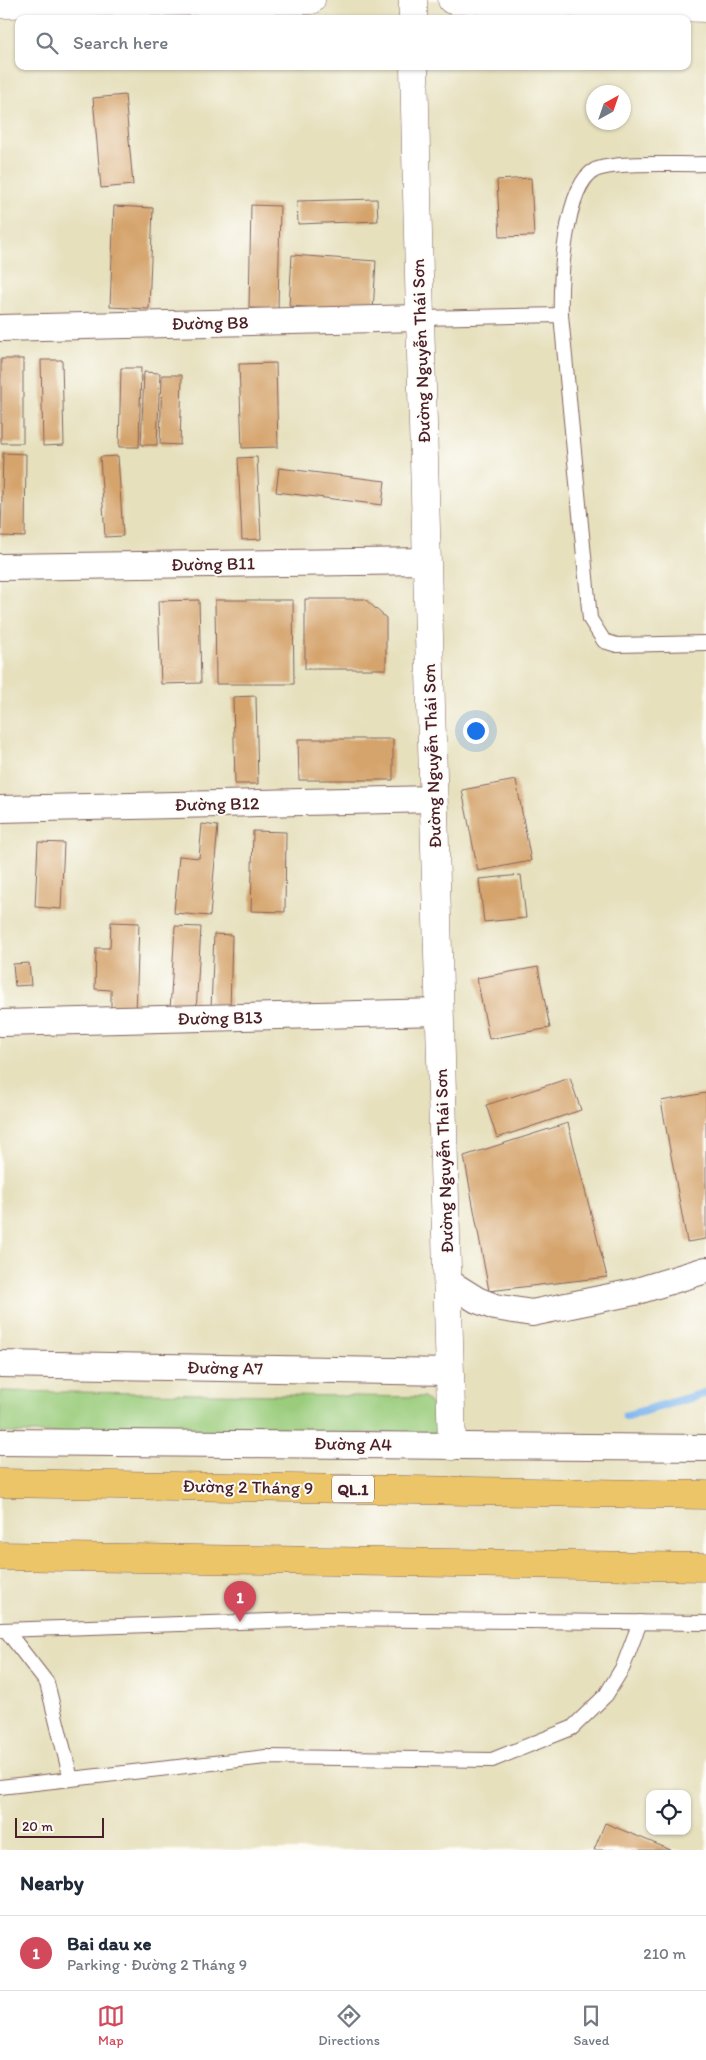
<!DOCTYPE html>
<meta charset="utf-8">
<style>
body{margin:0;font-family:Itim,sans-serif;background:#f6f6f7;color:#1f2937}
.controls{position:absolute;right:15px;bottom:15px;display:grid;overflow:hidden;border-radius:10px;box-shadow:0 1px 4px #0004}
.controls button{width:45px;height:45px;display:grid;place-items:center;padding:0;border:0;border-bottom:1px solid #e0e1e3;background:#fff;color:#1f2937;font:25px sans-serif}
.compass{position:absolute;left:586px;top:85px;width:45px;height:45px;border-radius:50%;background:#fff;box-shadow:0 1px 4px #0004;rotate:40deg}
.scale{position:absolute;left:15px;bottom:12px;width:89px;box-sizing:border-box;padding-left:5px;border:2px solid #4a1f2b;border-top:0;font-size:14px;line-height:18px;white-space:nowrap;color:#4a1f2b;-webkit-text-stroke:4px #fdfcf7;paint-order:stroke}
.you{position:absolute;left:475px;top:730px;width:18px;height:18px;margin:-12px;border:4px solid #fff;border-radius:50%;background:#1a73e8;box-shadow:0 0 0 8px #1a73e833}
.badge{display:grid;place-items:center;width:32px;height:32px;border-radius:50%;background:#d1495b;color:#fff;font-size:16px;font-weight:700}
.pin{position:absolute;translate:-50% -41px;filter:drop-shadow(0 1px 2px #0008)}
.pin::after{content:'';position:absolute;top:26px;width:18px;height:15px;background:inherit;clip-path:polygon(0 0,100% 0,50% 100%)}
.list{margin:0;padding:0;list-style:none}
h2{display:flex;justify-content:space-between;align-items:center;height:65px;margin:0;padding:0 20px;font-size:21px}
h2 small{font-size:16px;font-weight:400;color:#747a83}
.list li{display:grid;grid-template-columns:32px 1fr auto;gap:15px;align-items:center;box-sizing:border-box;height:75px;padding:0 20px;border-top:1px solid #e0e1e3}
.list b{display:block;font-size:19px;white-space:nowrap}
.list p{margin:0;font-size:16px;white-space:nowrap;color:#747a83}
.list em{font-size:16px;font-style:normal;color:#747a83}
.icon{flex:none;width:28px;height:28px;fill:none;stroke:currentColor;stroke-width:2;stroke-linecap:round;stroke-linejoin:round}
.map{position:relative;flex:none;width:706px;height:1850px;overflow:hidden}
.search{position:absolute;background:#fff;box-shadow:0 1px 4px #0004;left:15px;right:15px;top:15px;height:55px;display:flex;align-items:center;gap:12px;box-sizing:border-box;padding:0 18px;border-radius:10px;color:#747a83;font-size:19px}
.sheet{height:140px;background:#fff}
nav{display:flex;justify-content:space-around;align-items:center;box-sizing:border-box;height:70px;border-top:1px solid #e0e1e3;background:#fff;font-size:14px;color:#747a83}
nav a{display:grid;justify-items:center;gap:2px}
nav .on{color:#d1495b}
.map>svg:first-child{display:block}
</style>
<div class="map">
<svg width="706" height="1850" viewBox="0 0 706 1850">
<rect width="100%" height="100%" fill="#fdfcf7"/>
<filter id="ink" filterUnits="userSpaceOnUse"><feTurbulence type="fractalNoise" baseFrequency=".02" numOctaves="2"/><feDisplacementMap in="SourceGraphic" scale="10" xChannelSelector="R" yChannelSelector="G"/><feConvolveMatrix kernelMatrix="1 2 1 2 8 2 1 2 1" color-interpolation-filters="sRGB"/></filter>
<filter id="wash" filterUnits="userSpaceOnUse"><feTurbulence type="fractalNoise" baseFrequency=".0096" numOctaves="4" result="noise"/><feDisplacementMap in="SourceGraphic" scale="20" xChannelSelector="R" yChannelSelector="G"/><feGaussianBlur stdDeviation="1.12" result="paint"/><feColorMatrix in="noise" values="0 0 0 0 0 0 0 0 0 0 0 0 0 0 0 0 0 1.4 0 .05"/><feComposite in="paint" operator="in"/></filter>
<g filter="url(#wash)">
<rect width="100%" height="100%" fill="#e6e0bd"/>
<!-- green -->
<path fill="#9acc7b" stroke="#727653" d="M0,1391l424,6c11,10 19,22 11,36h-435z"/>
<g fill="none" stroke-linecap="round" stroke-linejoin="round">
<!-- stream -->
<path stroke="#7eb6ee" stroke-width="9" d="M626,1416l80,-23"/>
</g>
<g id="blocks">
<!-- building -->
<g fill="#d5a46d">
<path d="M125,95l8,90 -32,3 -8,-90z"/>
<path d="M531,178l3,58 -34,1 -3,-57z"/>
<path d="M377,199l1,22 -80,3 -1,-23z"/>
<path d="M251,205l29,1 -2,103 -29,-1z"/>
<path d="M114,206l39,2 -4,101 -39,-2z"/>
<path d="M292,255l84,6 -3,51 -84,-6z"/>
<rect x="1" y="359" width="22" height="84"/>
<path d="M41,360h21l2,85 -21,1z"/>
<path d="M276,363l2,84 -36,1 -3,-84z"/>
<path d="M121,368h20l-2,79h-20z"/>
<path d="M144,372l16,1 -3,72h-16z"/>
<path d="M162,375h20l-2,70 -20,-1z"/>
<path d="M3,453l23,1 -1,83 -24,-1z"/>
<path d="M118,456l5,80 -18,1 -5,-80z"/>
<path d="M257,457l4,82 -19,1 -4,-82z"/>
<path d="M279,468l106,13 -3,24 -106,-13z"/>
<path d="M305,599h60l21,19v51h-81z"/>
<path d="M199,600l2,83 -40,1 -3,-83z"/>
<path d="M215,600h78l1,84h-78z"/>
<path d="M256,696l2,88h-23l-2,-87z"/>
<path d="M298,739h95v41h-94z"/>
<path d="M516,780l15,81 -53,10 -16,-81z"/>
<path d="M202,824l16,2 -8,90 -36,-3 5,-57 20,2z"/>
<path d="M253,831l33,1 -1,80 -34,-1z"/>
<path d="M38,842l26,1 -3,66 -26,-2z"/>
<path d="M521,875l5,43 -42,4 -5,-43z"/>
<path d="M111,922l28,1 -3,92h-25v-25l-16,-1 1,-41h14z"/>
<path d="M175,926l26,1 -5,86 -26,-2z"/>
<path d="M214,934l18,1 -2,75 -19,-1z"/>
<path d="M29,963l2,22 -16,1 -2,-22z"/>
<path d="M538,967l12,61 -61,11 -12,-61z"/>
<path d="M570,1078l11,32 -84,28 -11,-33z"/>
<path d="M706,1093v146l-19,3 -26,-141z"/>
<path d="M568,1123l39,154 -118,14 -25,-135z"/>
<path d="M605,1823l66,27h-77z"/>
</g>
</g>
</g>
<g filter="url(#ink)">
<use href="#blocks" fill-opacity="0" stroke="#81635e" stroke-width="1"/>
<g fill="none" stroke-linecap="round" stroke-linejoin="round">
<!-- service casing -->
<g stroke="#81635e" stroke-width="16">
<g id="service">
<path d="M561,315l29,304 14,22 13,4 89,-2"/>
<path d="M420,318l141,-3c-1,-30 3,-130 34,-145 20,-9 86,-5 111,-6"/>
<path d="M1,1630l325,-11 380,4"/>
<path d="M6,1630l41,53 24,96 195,-22 226,3 80,-32 34,-33 17,-28 17,-45"/>
<path d="M0,1787l71,-8"/>
</g>
</g>
<!-- minor casing -->
<g stroke="#81635e" stroke-width="28">
<g id="minor">
<path d="M0,328l420,-10"/>
<path d="M0,567l427,-6"/>
<path d="M0,809l434,-10"/>
<path d="M0,1023l440,-11"/>
<path d="M448,1282l29,18 18,7 37,6 102,-21 72,-22"/>
<path d="M0,1364l450,8"/>
<path d="M0,1442l706,6"/>
</g>
</g>
<!-- tertiary casing -->
<g stroke="#81635e" stroke-width="29">
<g id="tertiary">
<path d="M413,0v19"/>
<path d="M452,0l254,8"/>
<path d="M0,4l311,-4"/>
<path d="M414,66l6,252 32,1128"/>
</g>
</g>
<!-- trunk casing -->
<g stroke="#81635e" stroke-width="29">
<g id="trunk">
<path d="M0,1483l706,12"/>
<path d="M0,1556l706,11"/>
</g>
</g>
<!-- service -->
<use href="#service" stroke="#fff" stroke-width="14"/>
<!-- minor -->
<use href="#minor" stroke="#fff" stroke-width="26"/>
<!-- tertiary -->
<use href="#tertiary" stroke="#fff" stroke-width="28"/>
<!-- trunk -->
<use href="#trunk" stroke="#edc569" stroke-width="28"/>
</g>
</g>
<g text-anchor="middle" dominant-baseline="central" stroke-width="4" stroke-linejoin="round" paint-order="stroke">
<!-- shield labels -->
<rect fill="#fdfcf7" stroke="#806168" stroke-width="1" x="332" y="1475.5" width="42" height="27" rx="4"/>
<g font-size="16" font-weight="bold" fill="#4a1f2b">
<text x="353" y="1489">QL.1</text>
</g>
<!-- street labels -->
<g font-size="18" fill="#4a1f2b" stroke="#fdfcf7">
<text transform="translate(210 323) rotate(-1)">Đường B8</text>
<text transform="translate(421 351) rotate(-92)">Đường Nguyễn Thái Sơn</text>
<text transform="translate(213 564) rotate(-1)">Đường B11</text>
<text transform="translate(432 756) rotate(-92)">Đường Nguyễn Thái Sơn</text>
<text transform="translate(217 804) rotate(-1)">Đường B12</text>
<text transform="translate(220 1018) rotate(-1)">Đường B13</text>
<text transform="translate(444 1161) rotate(-92)">Đường Nguyễn Thái Sơn</text>
<text transform="translate(225 1368) rotate(1)">Đường A7</text>
<text transform="translate(353 1444) rotate(1)">Đường A4</text>
<text transform="translate(248 1487) rotate(1)">Đường 2 Tháng 9</text>
</g>
</g>
</svg>
<div class="controls">
<button><svg class="icon" aria-label="locate" viewBox="0 0 24 24"><circle cx="12" cy="12" r="6"/><path d="M12 2v4M12 18v4M2 12h4M18 12h4"/></svg></button>
</div>
<svg class="compass" viewBox="-18 -18 36 36"><path d="M0-13l5 13h-10z" fill="#e53935"/><path d="M0 13l5-13h-10z" fill="#747a83"/></svg>
<div class="scale">20 m</div>
<div class="you"></div>
<div class="pin badge" style="left:240px;top:1622px">1</div>
<div class="search"><svg class="icon" aria-label="search" viewBox="0 0 24 24"><circle cx="10" cy="10" r="6"/><path d="M15 15l6 6"/></svg>Search here</div>
</div>
<section class="sheet">
<h2>Nearby<small></small></h2>
<ul class="list">
<li><span class="badge">1</span><div><b>Bai dau xe</b><p>Parking · Đường 2 Tháng 9</p></div><em>210 m</em></li>
</ul>
</section>
<nav>
<a class="on"><svg class="icon" aria-label="map" viewBox="0 0 24 24"><path d="M3 6l6-2 6 2 6-2v14l-6 2-6-2-6 2zM9 4v14M15 6v14"/></svg>Map</a>
<a><svg class="icon" aria-label="directions" viewBox="0 0 24 24"><path d="M12 3l9 9-9 9-9-9zM9 14v-3h6M13 9l2 2-2 2"/></svg>Directions</a>
<a><svg class="icon" aria-label="saved" viewBox="0 0 24 24"><path d="M7 4h10v16l-5-4-5 4z"/></svg>Saved</a>
</nav>
